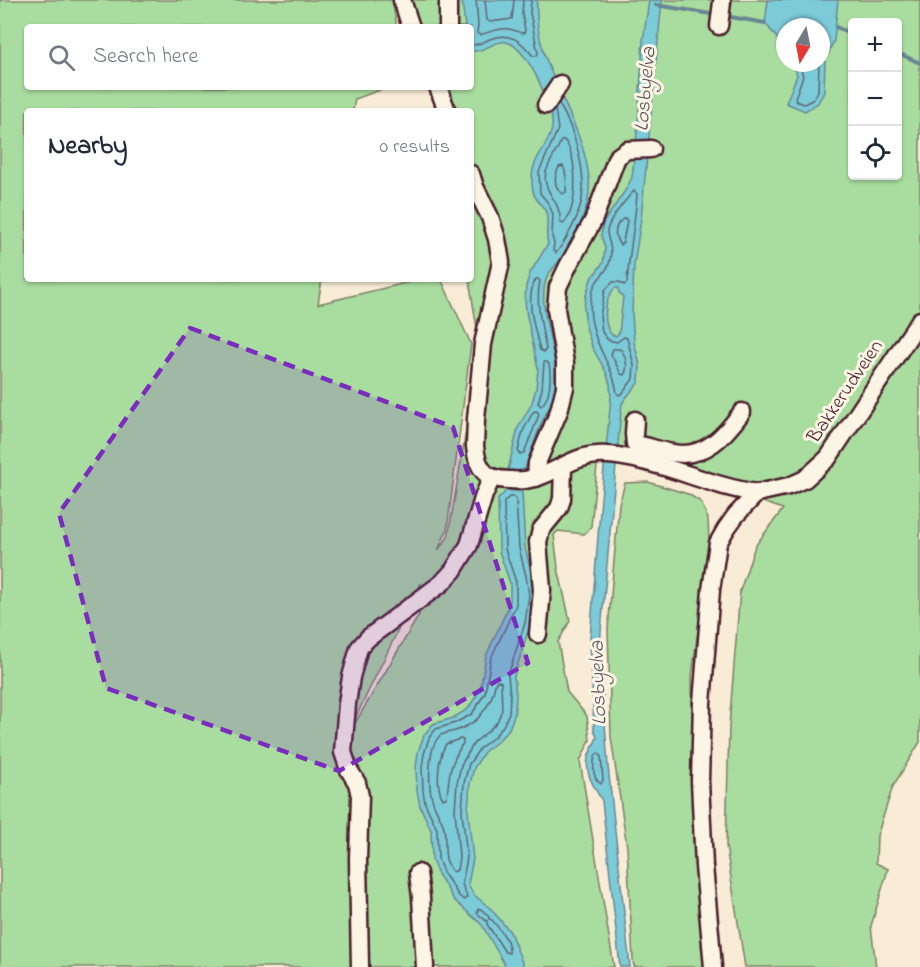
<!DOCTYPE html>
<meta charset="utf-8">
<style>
body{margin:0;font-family:"Indie Flower",sans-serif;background:#f6f6f7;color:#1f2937}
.controls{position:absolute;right:18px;top:18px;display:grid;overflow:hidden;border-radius:6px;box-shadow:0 2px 4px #0004}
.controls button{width:54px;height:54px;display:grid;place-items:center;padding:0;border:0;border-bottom:2px solid #e0e1e3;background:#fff;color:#1f2937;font:30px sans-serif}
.compass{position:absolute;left:776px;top:18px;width:54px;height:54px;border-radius:50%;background:#fff;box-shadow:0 2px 4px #0004;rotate:190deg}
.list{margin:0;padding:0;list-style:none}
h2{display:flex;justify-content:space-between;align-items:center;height:78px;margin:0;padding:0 24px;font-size:26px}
h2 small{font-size:20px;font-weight:400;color:#747a83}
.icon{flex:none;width:33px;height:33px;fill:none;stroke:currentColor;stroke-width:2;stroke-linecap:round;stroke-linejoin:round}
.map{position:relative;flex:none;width:920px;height:967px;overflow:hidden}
.search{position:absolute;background:#fff;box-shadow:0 2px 4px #0004;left:24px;top:24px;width:450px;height:66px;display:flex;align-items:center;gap:15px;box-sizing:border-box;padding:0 21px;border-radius:6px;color:#747a83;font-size:22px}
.panel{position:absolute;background:#fff;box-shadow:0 2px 4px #0004;left:24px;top:108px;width:450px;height:174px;border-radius:6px}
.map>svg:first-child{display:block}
</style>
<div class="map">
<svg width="920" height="967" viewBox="0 0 920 967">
<rect width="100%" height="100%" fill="#f9ecd6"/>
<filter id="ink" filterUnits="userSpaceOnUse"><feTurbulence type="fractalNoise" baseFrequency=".0167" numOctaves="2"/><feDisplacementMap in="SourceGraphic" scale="12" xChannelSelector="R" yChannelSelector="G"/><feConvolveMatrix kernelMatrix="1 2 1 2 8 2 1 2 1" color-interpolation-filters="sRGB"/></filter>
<g filter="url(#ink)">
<!-- green -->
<g fill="#a9dd9f" stroke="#7a7e65" stroke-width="1.5" fill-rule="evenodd">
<path d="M0,0h392l5,27h-370v60h361l-33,12 -2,12h-326v168h295l-4,25 104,-25h19l30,65 -24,186 -9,20 10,-13 32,-189 -11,-69h2v-168h-29l-4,-24h33v-60h-52l-9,-27h510v742l-27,44 -16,50 -1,27 12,6 -17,57 5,41h-131l-19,-121 3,-119 11,-136 15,-45 28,-37 -184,-64 -8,82 -7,7 -26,-3 -4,4 4,33 12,53 -12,21 9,50 20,24 3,24 -10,21 34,206h-614zM852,22h46v154h-46zM785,27h36v36h-36zM421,583l-2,32 -68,115 -1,-1z"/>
<path d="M648,482l40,12 13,8 7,17 1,23 -17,134 1,162 11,129h-70l-1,-7 -6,-113 -16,-110 -3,-108 11,-125 6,-21z"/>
</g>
<!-- water -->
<g fill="#7ccbd8" stroke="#688693" stroke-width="1.5" fill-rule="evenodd">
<path d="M462,0h75c-5,65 45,114 52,178 3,29 -13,57 -28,80 -4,7 -11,12 -14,19 -12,29 12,76 9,108 -1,14 -9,26 -15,39 -6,15 -11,31 -17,47l-16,-1 10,-42 14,-25 4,-15 2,-19 -12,-58 -1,-12 1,-13 4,-13 18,-29c-3,-10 0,-18 -1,-27 0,-8 -8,-13 -12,-20 -3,-6 -4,-20 -2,-27 2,-14 17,-27 19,-42 3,-18 -25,-83 -46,-86 -12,-2 -22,11 -35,9v-24h-6z"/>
<path d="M649,0h13l-21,219 -7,46 -2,48 2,29 6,23 -1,17 -14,17 -3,5 -1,7 -20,220 -1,19 8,116 22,201h-10l-18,-166c-7,-14 -19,-28 -13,-46 2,-6 6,-11 8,-18l-3,-8 -4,-90 11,-141 10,-100 -1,-14 -4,-12 -14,-25 -6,-20 -2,-20 2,-12 5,-16 12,-16 2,-15 -4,-13 2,-12 24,-35 5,-11 6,-53 5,-83zM615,288h3l1,5 2,1 2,3 -4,36 -3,3 -4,-1c-10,-11 -8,-37 3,-47z"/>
<path d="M768,0h70l-4,41 -9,19 -1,32 -6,11 -13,8 -19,-8 11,-28 -4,-12h28v-36h-36v21l-20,-25z"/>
<path d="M507,490l15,2 3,56 7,27 3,19 -5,31 -16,51 2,19 -1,18 -6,16 -11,12 -14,11 -10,16 -4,16 -2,27 5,48 -5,25 5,10 18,15 19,23 14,35h-18l-24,-42 -28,-25 -16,-26 -6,-14 -1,-30 -11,-24 -3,-15 -1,-23 2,-16 6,-17 9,-11 20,-6 15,-9 12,-19 6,-34 24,-53v-20l-11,-32 -1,-52z"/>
</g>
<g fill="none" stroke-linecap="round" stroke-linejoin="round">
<!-- shore -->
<g stroke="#5e6470" stroke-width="1.5">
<path d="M476,0l2,25 -1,8 3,2c9,-3 20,-8 29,-6 6,1 10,4 15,4l1,-3 -3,-16 1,-14"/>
<path d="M485,0l2,20 3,2 22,-3 2,-19"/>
<path d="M471,45c8,0 12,-3 19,-6 20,-8 31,2 43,17h4l1,-3 -8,-40 1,-13"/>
<path d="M799,63l4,13 -8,22 1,3 8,3 10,-5 4,-8 1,-28"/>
<path d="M555,109l3,20 -19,43 1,21 8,10 5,11 -1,22 2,8 -1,6 3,3c5,-5 9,-13 13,-20 5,-9 10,-19 12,-30 7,-28 -7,-75 -22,-99"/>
<path d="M564,140c14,14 15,70 -1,84l-3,-2c2,-21 -19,-30 -14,-50 3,-10 11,-21 15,-31z"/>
<path d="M563,166c4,8 4,17 3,26l-3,2c-10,-7 -9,-17 -4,-27z"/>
<path d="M634,191l3,3c-2,30 -8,59 -10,89l-3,2 -5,-3h-6l-8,8 -5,26 2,16 6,8 9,2 7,-5 3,1 7,27 -1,14 -11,15 -3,1 -2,-2c-3,-24 -19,-42 -24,-65 -4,-14 -4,-32 3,-45 4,-7 11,-12 13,-19 2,-6 2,-14 1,-19 -1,-5 -3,-9 -3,-13 1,-12 17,-30 25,-39z"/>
<path d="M625,218l2,3 -4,21 -3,3c-7,-9 -6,-22 5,-27z"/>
<path d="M536,279h2l2,2c-5,22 2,46 6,68l-2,3 -4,-2c-5,-21 -16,-52 -4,-71z"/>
<path d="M613,349h7c6,6 9,19 4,26l-3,-1 -10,-20z"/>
<path d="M544,362h3l2,2c2,13 2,33 -8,42l-3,-3 4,-14z"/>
<path d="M536,411l2,1 1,3 -15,38 -4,1 -2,-3 5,-20 10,-19z"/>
<path d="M509,497h5l2,3 3,48 7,28 3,19 -4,28 -17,52 2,21 -1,17 -6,13 -9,11 -14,11 -11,16 -5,19 -2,28 5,47 -5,26 5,13 -3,3 -5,-4 -16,-24 -5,-13 -1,-30 -12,-26 -2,-12 -1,-23 2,-14 5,-16 7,-9 19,-6 17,-9 13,-21 6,-35 25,-53v-23l-11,-33 -1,-47z"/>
<path d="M497,680l4,2 1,28 -5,12 -9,9 -14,12 -13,22 -4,18 -2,27 4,47 -2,13 -4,2c-12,-12 -6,-29 -9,-44 -2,-9 -8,-17 -11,-26 -5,-14 -6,-57 8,-67 4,-2 10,-3 14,-4 7,-2 19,-8 24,-14 5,-6 12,-16 14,-24 2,-5 1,-9 4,-13z"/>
<path d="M460,739l3,1v3c-13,21 -14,30 -16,54l-4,2c-8,-13 -5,-42 3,-55z"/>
<path d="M598,753l3,3 2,24 -2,4c-9,-6 -8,-19 -6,-28z"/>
<path d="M478,909h3l8,8v2l3,1c8,10 18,20 17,33l-4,-1 -18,-28v-3l-2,-1 -8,-7z"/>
</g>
<!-- stream -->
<g stroke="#688693" stroke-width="4">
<path d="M656,5l61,10"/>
<path d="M725,16l40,7"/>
<path d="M836,27l16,7"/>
<path d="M898,53l22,10"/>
</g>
<!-- minor casing -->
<g stroke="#4a1f2b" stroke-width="21">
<g id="minor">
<path d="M402,0l9,27"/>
<path d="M719,26l3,-24"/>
<path d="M448,27v-27"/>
<path d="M438,87l9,24"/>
<path d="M546,105l14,-21"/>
<path d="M471,174l4,13 15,30 7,22 4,23 -18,82 -7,75 -1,27c1,12 4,25 16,31 6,2 13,3 19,3 36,4 55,-23 87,-25 10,-1 22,1 32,3 44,8 84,29 128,35"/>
<path d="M635,420l-1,14 1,10c13,2 25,7 38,9 32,6 52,-18 69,-41"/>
<path d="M536,478l1,-15 22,-52 6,-24v-24l-9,-54 2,-22 10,-21 25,-45 24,-64 10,-7 24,-1"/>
<path d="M538,634l4,-44 -4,-48 3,-12 18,-22 3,-9 1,-32"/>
<path d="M418,873l3,24 4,70"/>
<path d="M360,967l-2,-108 2,-63 -3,-13 -8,-13 -6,-18 4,-48 4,-27 8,-29 9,-10 74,-55 11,-12 16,-26 15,-50 8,-18"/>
<path d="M713,967l-9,-101 -4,-85 2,-78 9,-113 7,-47 8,-14 10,-14 21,-22 32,-7 16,-7 23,-21 92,-138"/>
</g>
</g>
<!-- minor -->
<use href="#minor" stroke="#fcf5e5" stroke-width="16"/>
</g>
</g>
<!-- marked area -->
<path fill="#7b2cbf" fill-opacity="0.2" stroke="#7b2cbf" stroke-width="4.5" stroke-dasharray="12 8" stroke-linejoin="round" d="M190,328l263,99 75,236 -189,108 -233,-83 -47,-175z"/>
<g text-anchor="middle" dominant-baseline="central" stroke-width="6" stroke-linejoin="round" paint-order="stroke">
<!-- street labels -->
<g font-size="20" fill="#4a1f2b" stroke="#fcf5e5">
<text transform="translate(846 392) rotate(-56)">Bakkerudveien</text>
</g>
<!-- water labels -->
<g font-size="21" font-style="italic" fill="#59535f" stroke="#fcf5e5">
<text transform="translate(646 89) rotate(-85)">Losbyelva</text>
<text transform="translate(599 683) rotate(-92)">Losbyelva</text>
</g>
</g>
</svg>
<div class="controls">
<button>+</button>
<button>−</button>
<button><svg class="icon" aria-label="locate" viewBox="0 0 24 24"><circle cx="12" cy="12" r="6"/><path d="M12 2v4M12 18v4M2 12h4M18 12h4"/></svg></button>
</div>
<svg class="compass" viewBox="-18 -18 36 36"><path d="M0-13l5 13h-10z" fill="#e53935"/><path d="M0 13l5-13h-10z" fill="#747a83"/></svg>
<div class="search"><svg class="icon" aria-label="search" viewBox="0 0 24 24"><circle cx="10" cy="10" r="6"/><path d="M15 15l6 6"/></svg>Search here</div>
<section class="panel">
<h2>Nearby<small>0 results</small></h2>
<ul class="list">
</ul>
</section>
</div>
